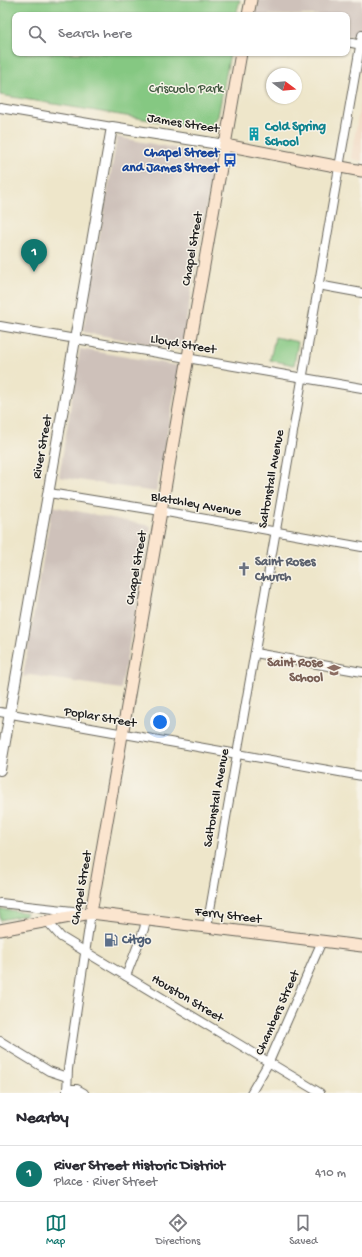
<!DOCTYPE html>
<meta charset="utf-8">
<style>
body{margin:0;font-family:"Gochi Hand",sans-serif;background:#f7f7f7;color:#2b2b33}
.compass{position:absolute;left:266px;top:68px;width:36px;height:36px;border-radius:50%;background:#fff;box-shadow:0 1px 3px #0004;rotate:106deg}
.you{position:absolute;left:160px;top:722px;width:14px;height:14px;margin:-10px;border:3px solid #fff;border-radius:50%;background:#1a73e8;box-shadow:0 0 0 6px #1a73e833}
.badge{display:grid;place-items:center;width:26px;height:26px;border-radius:50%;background:#0f766e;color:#fff;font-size:13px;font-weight:700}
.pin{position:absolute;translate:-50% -33px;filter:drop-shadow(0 1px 2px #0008)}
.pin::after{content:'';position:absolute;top:21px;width:14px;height:12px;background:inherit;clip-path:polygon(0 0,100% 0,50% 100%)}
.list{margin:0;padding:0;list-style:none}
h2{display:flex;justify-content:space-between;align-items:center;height:52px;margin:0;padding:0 16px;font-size:17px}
h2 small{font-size:13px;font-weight:400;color:#7c7c81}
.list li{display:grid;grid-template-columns:26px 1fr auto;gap:12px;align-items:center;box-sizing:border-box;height:56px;padding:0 16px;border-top:1px solid #e1e1e2}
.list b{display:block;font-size:15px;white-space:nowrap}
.list p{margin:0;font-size:13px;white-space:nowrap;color:#7c7c81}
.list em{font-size:13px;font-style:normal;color:#7c7c81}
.icon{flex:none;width:22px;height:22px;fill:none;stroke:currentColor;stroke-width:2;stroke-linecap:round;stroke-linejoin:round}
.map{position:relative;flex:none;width:362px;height:1093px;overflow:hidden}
.search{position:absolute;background:#fff;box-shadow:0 1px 3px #0004;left:12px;right:12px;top:12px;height:44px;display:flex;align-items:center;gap:10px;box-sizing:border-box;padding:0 14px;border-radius:8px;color:#7c7c81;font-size:15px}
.sheet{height:108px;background:#fff}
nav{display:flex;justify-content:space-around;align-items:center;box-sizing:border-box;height:56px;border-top:1px solid #e1e1e2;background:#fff;font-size:11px;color:#7c7c81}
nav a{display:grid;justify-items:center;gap:2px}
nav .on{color:#0f766e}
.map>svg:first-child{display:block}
</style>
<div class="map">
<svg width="362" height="1093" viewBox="0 0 362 1093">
<rect width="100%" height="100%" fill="#f7f3e8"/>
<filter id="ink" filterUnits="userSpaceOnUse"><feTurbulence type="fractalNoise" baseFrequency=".025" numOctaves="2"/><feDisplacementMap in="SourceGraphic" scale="8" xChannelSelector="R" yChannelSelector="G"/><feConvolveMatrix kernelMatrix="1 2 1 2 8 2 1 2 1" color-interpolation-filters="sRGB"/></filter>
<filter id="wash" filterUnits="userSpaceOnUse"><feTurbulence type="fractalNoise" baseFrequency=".012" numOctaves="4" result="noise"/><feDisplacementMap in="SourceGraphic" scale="16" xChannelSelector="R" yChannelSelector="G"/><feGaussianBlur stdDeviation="0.9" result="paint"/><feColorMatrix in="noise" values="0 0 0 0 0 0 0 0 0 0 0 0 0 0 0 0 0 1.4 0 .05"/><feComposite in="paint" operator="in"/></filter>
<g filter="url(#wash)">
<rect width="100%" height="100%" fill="#eee6ca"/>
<!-- built -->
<path fill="#f1d5bd" d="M362,93v68l-10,-2 -1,-2z"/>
<!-- industrial -->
<g fill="#cec1ba">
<path d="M259,0h103v37l-15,-2v-20h-92z"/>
<path d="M117,137l98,19 -34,194 -98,-18z"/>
<path d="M80,349l100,17 -24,126 -97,-15z"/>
<path d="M52,506l99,20 -30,163 -91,-14 -7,2z"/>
</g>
<!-- green -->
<g fill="#85c882" stroke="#50724f">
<path d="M0,0h240l-4,15h-221v38h215l-12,63 -6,9 -8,4 -204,-34z"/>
<path d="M275,337l23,5 -4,23 -24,-5z"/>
<path d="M0,909l24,3 3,2 -1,1 -26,5z"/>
</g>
</g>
<g filter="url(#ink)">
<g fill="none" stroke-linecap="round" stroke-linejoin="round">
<!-- minor casing -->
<g stroke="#666359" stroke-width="10">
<g id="minor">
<path d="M347,42l15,3"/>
<path d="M0,108l112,19"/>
<path d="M318,285l44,8"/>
<path d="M0,326l362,62"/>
<path d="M49,493l112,18 201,36"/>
<path d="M255,653l107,19"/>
<path d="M0,712l362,64"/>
<path d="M0,903l91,10 -23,156 -1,24"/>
<path d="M47,921l14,16 259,156"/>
<path d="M207,927l155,-892"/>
<path d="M126,976l18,-47 2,-9"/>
<path d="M0,1041l49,30 18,6"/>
<path d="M67,1089h10l7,4"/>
<path d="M251,1093l18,-31 53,-121"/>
</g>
</g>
<!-- tertiary casing -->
<g stroke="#666359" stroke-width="12">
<path id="tertiary" d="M0,770l112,-643 113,18"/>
</g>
<!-- secondary casing -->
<g stroke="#666359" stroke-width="13">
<g id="secondary">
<path d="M248,15l3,-15"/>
<path d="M225,145l137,26"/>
<path d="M91,913l150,-860"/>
<path d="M0,930l91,-17 271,33"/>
</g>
</g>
<!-- minor -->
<use href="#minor" stroke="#fff" stroke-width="8"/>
<!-- tertiary -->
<use href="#tertiary" stroke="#fff" stroke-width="10"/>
<!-- secondary -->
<use href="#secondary" stroke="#fbe5cf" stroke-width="11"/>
</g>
</g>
<!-- icons -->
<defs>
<g id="building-bare" transform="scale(1.08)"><path d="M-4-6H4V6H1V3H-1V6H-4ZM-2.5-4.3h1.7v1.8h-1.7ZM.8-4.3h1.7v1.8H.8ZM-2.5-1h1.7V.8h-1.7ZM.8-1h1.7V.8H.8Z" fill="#0f9aa8" stroke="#f7f3e8" stroke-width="2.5" paint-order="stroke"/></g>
<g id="bus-bare" transform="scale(1.08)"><path d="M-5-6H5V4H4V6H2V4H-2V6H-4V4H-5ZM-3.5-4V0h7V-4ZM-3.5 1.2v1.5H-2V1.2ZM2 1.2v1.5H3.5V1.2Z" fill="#1a4fb4" stroke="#f7f3e8" stroke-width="2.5" paint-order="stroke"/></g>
<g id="church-bare" transform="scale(1.08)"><path d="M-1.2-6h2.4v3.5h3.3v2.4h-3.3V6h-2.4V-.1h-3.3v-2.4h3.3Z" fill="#6b7280" stroke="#f7f3e8" stroke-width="2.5" paint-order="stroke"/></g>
<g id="school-bare" transform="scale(1.08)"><path d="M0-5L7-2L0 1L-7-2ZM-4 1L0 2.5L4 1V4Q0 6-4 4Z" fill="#8d6e63" stroke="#f7f3e8" stroke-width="2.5" paint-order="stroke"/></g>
<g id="fuel-bare" transform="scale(1.08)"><path d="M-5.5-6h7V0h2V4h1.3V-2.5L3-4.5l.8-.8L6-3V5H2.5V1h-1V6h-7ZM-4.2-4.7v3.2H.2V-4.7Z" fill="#5c6f8a" stroke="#f7f3e8" stroke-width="2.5" paint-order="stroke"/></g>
</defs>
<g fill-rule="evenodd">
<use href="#building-bare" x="254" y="134"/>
<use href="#bus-bare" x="230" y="160"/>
<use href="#church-bare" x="244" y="569"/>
<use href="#school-bare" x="334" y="670"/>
<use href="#fuel-bare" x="111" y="940"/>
</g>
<g text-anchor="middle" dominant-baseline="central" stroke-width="3" stroke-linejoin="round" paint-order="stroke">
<!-- park labels -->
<g font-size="13" fill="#415840" stroke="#f7f3e8">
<text x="186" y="89">Criscuolo Park</text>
</g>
<!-- street labels -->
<g font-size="13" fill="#1c1c1c" stroke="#f7f3e8">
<text transform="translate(183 124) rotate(9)">James Street</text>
<text transform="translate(193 249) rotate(-80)">Chapel Street</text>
<text transform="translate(183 345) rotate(10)">Lloyd Street</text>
<text transform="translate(43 447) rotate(-80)">River Street</text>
<text transform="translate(272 479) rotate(-80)">Saltonstall Avenue</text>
<text transform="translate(196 505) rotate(10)">Blatchley Avenue</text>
<text transform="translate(137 568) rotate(-80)">Chapel Street</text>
<text transform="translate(100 718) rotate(10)">Poplar Street</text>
<text transform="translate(217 798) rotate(-80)">Saltonstall Avenue</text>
<text transform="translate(82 888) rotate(-80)">Chapel Street</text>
<text transform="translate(228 916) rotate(7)">Ferry Street</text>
<text transform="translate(187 999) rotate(31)">Houston Street</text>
<text transform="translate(278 1013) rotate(-66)">Chambers Street</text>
</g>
<!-- culture labels -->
<g font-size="13" font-weight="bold" fill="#0d838f" stroke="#f7f3e8" text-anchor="start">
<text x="265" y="127">Cold Spring<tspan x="265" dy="15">School</tspan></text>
</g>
<!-- transit labels -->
<g font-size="13" font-weight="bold" fill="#164399" stroke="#f7f3e8" text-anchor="end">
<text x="219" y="153">Chapel Street<tspan x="219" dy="15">and James Street</tspan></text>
</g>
<!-- worship labels -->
<g font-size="13" font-weight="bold" fill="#5b616d" stroke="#f7f3e8" text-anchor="start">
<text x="255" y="562">Saint Roses<tspan x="255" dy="15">Church</tspan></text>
</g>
<!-- education labels -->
<g font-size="13" font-weight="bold" fill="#785e54" stroke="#f7f3e8" text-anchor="end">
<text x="323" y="663">Saint Rose<tspan x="323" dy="15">School</tspan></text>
</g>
<!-- service labels -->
<g font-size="13" font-weight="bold" fill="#4e5e75" stroke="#f7f3e8" text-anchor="start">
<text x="122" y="940">Citgo</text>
</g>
</g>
</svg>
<svg class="compass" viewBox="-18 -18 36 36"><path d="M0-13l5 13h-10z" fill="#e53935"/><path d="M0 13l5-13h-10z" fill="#7c7c81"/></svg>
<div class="you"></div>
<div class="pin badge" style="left:34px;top:272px">1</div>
<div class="search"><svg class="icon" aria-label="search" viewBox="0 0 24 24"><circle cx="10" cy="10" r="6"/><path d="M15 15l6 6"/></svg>Search here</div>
</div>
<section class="sheet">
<h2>Nearby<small></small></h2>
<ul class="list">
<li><span class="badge">1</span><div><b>River Street Historic District</b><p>Place · River Street</p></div><em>410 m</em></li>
</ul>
</section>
<nav>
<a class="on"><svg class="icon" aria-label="map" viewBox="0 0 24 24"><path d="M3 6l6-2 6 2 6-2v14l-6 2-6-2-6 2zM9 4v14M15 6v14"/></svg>Map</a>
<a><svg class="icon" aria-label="directions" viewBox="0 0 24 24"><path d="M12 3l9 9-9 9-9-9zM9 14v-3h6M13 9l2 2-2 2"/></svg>Directions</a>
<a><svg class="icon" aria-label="saved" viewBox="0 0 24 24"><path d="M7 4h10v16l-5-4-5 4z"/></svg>Saved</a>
</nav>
